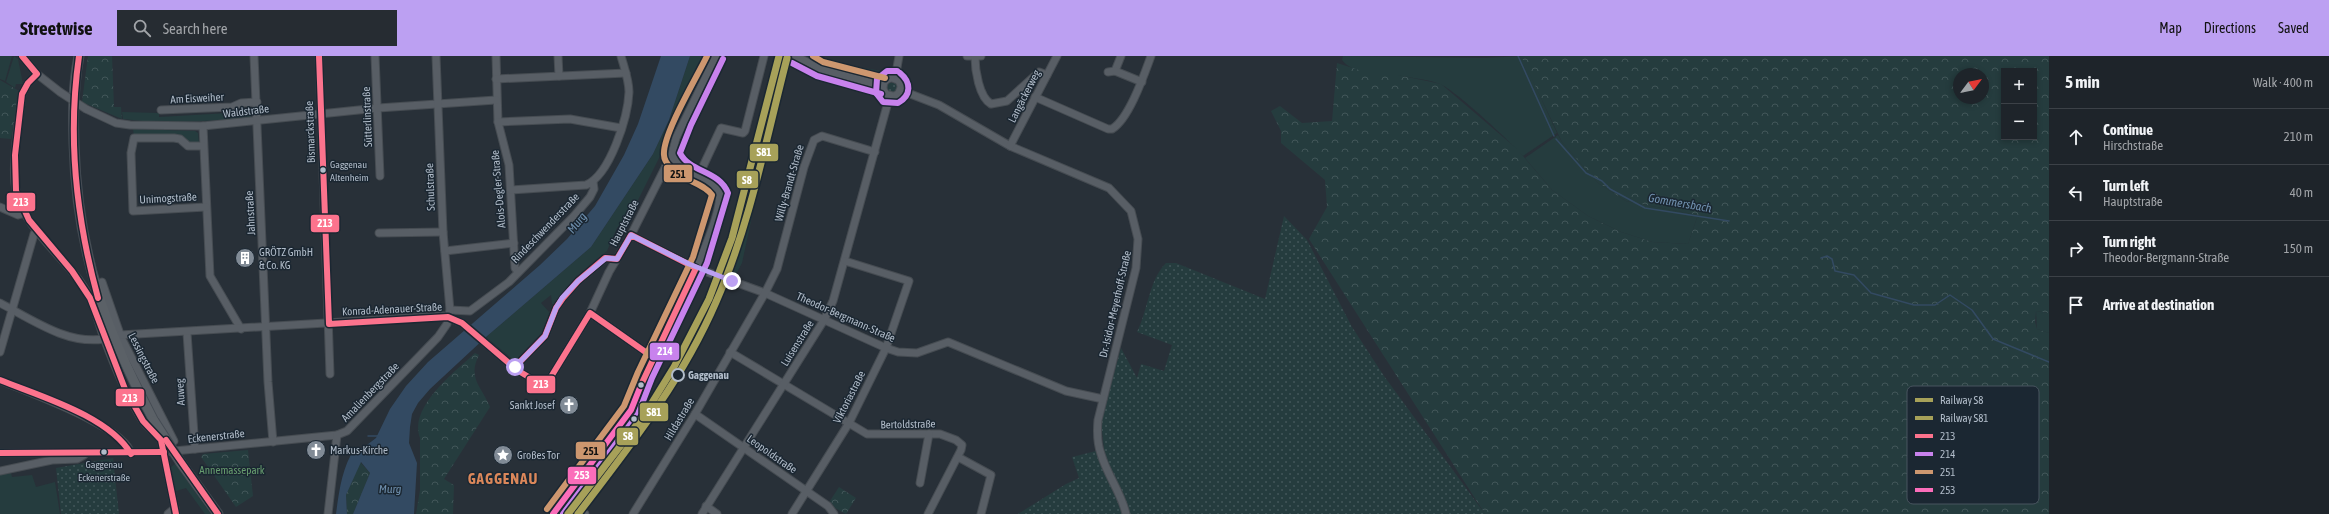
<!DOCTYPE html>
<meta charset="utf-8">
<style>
body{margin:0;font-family:"Asap Condensed",sans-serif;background:#262c32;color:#f1f3f6}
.controls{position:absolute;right:12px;top:12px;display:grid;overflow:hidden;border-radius:0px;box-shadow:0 2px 6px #0003}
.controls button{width:36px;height:36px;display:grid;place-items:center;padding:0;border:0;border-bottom:1px solid #3c4147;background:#1e242a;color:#f1f3f6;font:20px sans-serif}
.compass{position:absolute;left:1953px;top:12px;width:36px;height:36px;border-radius:50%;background:#1e242a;box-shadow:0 2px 6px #0003;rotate:58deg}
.stop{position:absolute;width:12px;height:12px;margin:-9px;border:3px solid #bca0f2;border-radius:50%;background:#fff}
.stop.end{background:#bca0f2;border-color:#fff;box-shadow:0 1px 4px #0008}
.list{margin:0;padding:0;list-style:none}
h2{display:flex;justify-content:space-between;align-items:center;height:52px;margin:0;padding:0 16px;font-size:17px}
h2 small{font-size:13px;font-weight:400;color:#a1a4a8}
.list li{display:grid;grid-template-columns:26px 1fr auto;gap:12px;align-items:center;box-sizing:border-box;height:56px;padding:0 16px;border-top:1px solid #3c4147}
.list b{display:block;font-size:15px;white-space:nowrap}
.list p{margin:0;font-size:13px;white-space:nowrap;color:#a1a4a8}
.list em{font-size:13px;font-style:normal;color:#a1a4a8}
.icon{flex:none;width:22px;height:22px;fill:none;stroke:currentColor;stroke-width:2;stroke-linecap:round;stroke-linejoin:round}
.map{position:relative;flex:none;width:2049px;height:458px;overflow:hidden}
header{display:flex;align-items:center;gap:24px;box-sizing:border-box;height:56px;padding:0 20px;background:#bca0f2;color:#111}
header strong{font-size:19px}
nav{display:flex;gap:22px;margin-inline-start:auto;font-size:14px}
.search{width:280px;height:36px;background:#262c32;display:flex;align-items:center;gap:10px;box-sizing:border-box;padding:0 14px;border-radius:0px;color:#a1a4a8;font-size:15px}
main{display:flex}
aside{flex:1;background:#1e242a}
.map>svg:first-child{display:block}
</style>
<header>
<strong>Streetwise</strong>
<div class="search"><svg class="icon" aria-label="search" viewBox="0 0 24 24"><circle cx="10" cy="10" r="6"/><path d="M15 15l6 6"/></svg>Search here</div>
<nav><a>Map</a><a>Directions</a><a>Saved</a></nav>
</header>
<main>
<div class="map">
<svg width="2049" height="458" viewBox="0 0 2049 458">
<defs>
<pattern id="forest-crowns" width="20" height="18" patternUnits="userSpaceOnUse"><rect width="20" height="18" fill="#253c3e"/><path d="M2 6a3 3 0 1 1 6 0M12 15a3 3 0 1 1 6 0" fill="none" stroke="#425659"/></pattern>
<pattern id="garden-dots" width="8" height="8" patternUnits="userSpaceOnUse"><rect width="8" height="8" fill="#253c3e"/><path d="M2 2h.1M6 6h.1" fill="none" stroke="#425659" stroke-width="1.8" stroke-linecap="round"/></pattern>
</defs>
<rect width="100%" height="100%" fill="#283038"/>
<!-- grass -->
<g fill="#253c3e">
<path d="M0,0h12l-7,25 -5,-2z"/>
<path d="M14,0l4,3 5,25h-7l-1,4 -9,-6z"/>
<path d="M690,0h20l-84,168 -3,-2 -6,6 -10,23 -35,30 -16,23h-4l-1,-9 -10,8 10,11 -9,21 -26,27 -30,-25 105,-90 62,-93 16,-34z"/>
<path d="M781,0h4l1,3 -44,204 -8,15 -3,-1 10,-31z"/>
<path d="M806,0h12l20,8 51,8c-13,13 -68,-7 -83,-16z"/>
<path d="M1343,0l142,2 37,-2 35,77 -34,23c-12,-14 -68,-66 -83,-72 -10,-4 -22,-5 -32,-7 -20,-4 -53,0 -66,-17z"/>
<path d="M247,52l5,6 -2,4 -7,1 -82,4 -38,-4 -1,-7 37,1v4l87,-5z"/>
<path d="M133,73l62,2 3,2 1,10 -9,1 -11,-9 -45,1z"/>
<path d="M1558,79l4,7 36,41 28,18 72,14 -10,29 -36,-2 -31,-10 -33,-16 -36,-26 -27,-32z"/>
<path d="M2036,255l13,2v20l-12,-4z"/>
<path d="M175,408l36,50h-6l-19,-26 -10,3 -5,-24z"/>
<path d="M11,417l1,4 20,-2 4,12 19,-5 5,32h-60v-40z"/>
</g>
<!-- forest -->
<g fill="url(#forest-crowns)" fill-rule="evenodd">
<path d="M88,0h24l2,51h7l1,12 -40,-17z"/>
<path d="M1521,0h528v257l-13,-2 -1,11 2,7 12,4v181h-564l-176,-275 18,-32 -2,-27 -44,-37v-12l-10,-20 9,-5 22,17 30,-2 5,-58 25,8 31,3 48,10 76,65 35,41 36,26 33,16 31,10 36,2 10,-29 -72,-14 -28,-18 -36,-41zM2004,15h30v66h-30zM1959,18h24v24h-24z"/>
<path d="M0,24l19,11 -8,48 -11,-1z"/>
<path d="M475,297l4,2c-12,23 3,32 11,52l-46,72 10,6 -1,29h-37l4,-24v-52c-12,-31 35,-66 55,-85z"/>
<path d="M248,394l5,46 -17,11 -35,-50 2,-3z"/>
<path d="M360,406l10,11 -17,41h-6l-1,-19z"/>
<path d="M839,431l17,11 -10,16 -11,-6 -5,-7z"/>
</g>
<!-- garden -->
<g fill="url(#garden-dots)">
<circle cx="892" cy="32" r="5.5"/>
<path d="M1284,160l23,24 45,87 32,49 101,138h-467l48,-30 13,-6 -7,-21 32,-8 -3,-28 20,-73 16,30 4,-14 23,7 8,-26 -35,-13c11,-22 12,-52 29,-69h10l89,36z"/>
<path d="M113,402l6,56h-58l-5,-46z"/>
</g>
<!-- water -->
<path fill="#334a62" d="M661,0h29l-21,64 -16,34 -62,93 -105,90 -56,52 -12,14 -6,11 -2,13 -1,16 8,20 -3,51h-61l17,-41 -9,-11 -15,33 1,19h-11c3,-22 6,-47 19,-66h8l13,-10 14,-29 16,-23 22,-24 112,-97 27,-26 28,-33 29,-51 14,-31z"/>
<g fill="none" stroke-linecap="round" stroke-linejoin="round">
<!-- stream -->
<g stroke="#334a62" stroke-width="1.5">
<path d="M1518,0l36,80"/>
<path d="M1556,83l30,34 16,8 8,8 35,19 84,13"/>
<path d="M1821,202l6,-2 5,3 3,12 19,4 17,18 43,12h21l15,-10 22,15 21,29 56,23"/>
<path d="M368,380h11"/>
</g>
<!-- minor casing -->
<g stroke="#464c52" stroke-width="9">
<g id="minor">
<path d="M22,0l15,18 23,18"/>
<path d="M254,0l14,326 5,60"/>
<path d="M319,0l11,318"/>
<path d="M375,0l5,120"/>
<path d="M496,0l2,66 11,43 6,103 3,4"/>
<path d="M558,0l1,20"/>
<path d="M796,0l24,13 63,17"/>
<path d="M967,0h14"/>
<path d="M975,1c0,13 4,40 16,47l16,-3 32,-29 8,3"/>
<path d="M1115,15l6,-15"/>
<path d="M1108,16l7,-1 27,11"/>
<path d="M37,18l-9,9 -6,11c-3,29 -11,68 -6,97 9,41 55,69 74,107 6,12 9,27 14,40 10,27 22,56 37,80 5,9 14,13 20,22l15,74"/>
<circle cx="892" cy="31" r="9"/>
<path d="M496,23l130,-6"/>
<path d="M895,23l4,-23"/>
<path d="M900,34l39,15 71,41 99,42 22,23 7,28 -2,29 -38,152c-1,11 -1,23 3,34 6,21 20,38 25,60"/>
<path d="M1035,41l73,32h4c17,-10 32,-54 39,-73"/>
<path d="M86,53l30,14 14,2 73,1 175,-18 118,-8"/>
<path d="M161,54l71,-3 9,-4 16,-1"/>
<path d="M498,66l72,-3 51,9"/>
<path d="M203,70l7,150 31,53"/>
<path d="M203,90h-15l-8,-7 -6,-1h-40l-3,15 2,58 73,-4"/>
<path d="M1010,90l47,-90"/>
<path d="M698,121l23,-49 22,5 2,-2 19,-75"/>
<path d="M511,134l75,-5c24,-10 42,-68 43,-93 0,-12 -5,-25 -8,-36"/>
<path d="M0,151l18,8 7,-2"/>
<path d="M379,177l64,-1"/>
<path d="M631,179l65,33 69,25 121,55 12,4 19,1 31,-11 118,49 37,8"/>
<path d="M445,195l69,-8"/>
<path d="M102,226l19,55 53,104"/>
<path d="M0,247c31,16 67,42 104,36"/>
<path d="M450,254l20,1 39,-29 65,-66 16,-19 4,-8 -1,-7"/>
<path d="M590,257l64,45"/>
<path d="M187,277l8,116"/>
<path d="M120,279l324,-19 18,7 55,47 25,15h4l44,-72 19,-41 22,-37 41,-81 4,-16 40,-82"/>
<path d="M0,296l34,-118 3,-4"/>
<path d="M730,296l137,82h73l16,6 6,5 -1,5 -33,64"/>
<path d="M515,311l30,-31 11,-28 7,-10 15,-17 27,-23 12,1"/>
<path d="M0,324c27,12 125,46 131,74"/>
<path d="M695,358l133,92 6,8"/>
<path d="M0,397l164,-1 173,-17 10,-4 91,-94 9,-13 3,-14 -7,-78 -7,-176"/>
<path d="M958,401l33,18 -10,39"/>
<path d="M0,415l52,-11 25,-1 7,-4"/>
<path d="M920,427l9,-49"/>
<path d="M565,441l20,17"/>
<path d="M706,450l11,8"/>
<path d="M168,458l7,-6"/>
<path d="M328,458l9,-79"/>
<path d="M553,458c23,-34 51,-63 73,-97 9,-13 12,-28 19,-42 15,-30 82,-158 74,-185 -14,-14 -40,-15 -47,-36"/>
<path d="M633,458l62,-100 70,-121 12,-24 27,-102 10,-27 8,-4 53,16"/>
<path d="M702,458l122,-194 9,-19 57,-206"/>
<path d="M792,458l57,-91 37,-75 23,-67 -64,-20"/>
</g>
</g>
<!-- major casing -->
<g stroke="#454c54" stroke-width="11">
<g id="major">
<path d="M79,0c-6,30 -6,58 -5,88 3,107 30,183 80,277"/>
<path d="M181,407l37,51"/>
</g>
</g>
<!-- minor -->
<use href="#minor" stroke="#585e65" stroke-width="7"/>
<!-- major -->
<use href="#major" stroke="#5b6167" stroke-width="9"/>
<!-- minor-bridge casing -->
<g stroke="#464c52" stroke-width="9" stroke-linecap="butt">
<path id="minor-bridge" d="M60,36l26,17"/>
</g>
<!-- major-bridge casing -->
<g stroke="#454c54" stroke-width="11" stroke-linecap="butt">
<path id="major-bridge" d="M154,365l27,42"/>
</g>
<!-- minor-bridge -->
<use href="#minor-bridge" stroke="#585e65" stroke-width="7"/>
<!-- major-bridge -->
<use href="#major-bridge" stroke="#5b6167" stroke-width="9"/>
<!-- bus-1 casing -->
<g stroke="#1b2732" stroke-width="9">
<g id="bus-1">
<path d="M22,0l15,18 -9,9 -6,11 -7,61 1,36 13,29 43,51 18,27 35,91 18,32 18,19 15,74"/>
<path d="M79,0c-12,83 -3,162 19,242"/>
<path d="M319,0l10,268 119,-7 14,6 55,47 25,15h4l44,-72 64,45"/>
<path d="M515,311l30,-31 11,-28 7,-10 15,-17 27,-23 12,1 14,-24 65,33 -55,117"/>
<path d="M0,324c39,16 109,36 131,74"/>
<path d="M166,384l52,74"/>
<path d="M0,397l164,-1"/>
</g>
</g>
<!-- bus-2 casing -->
<g stroke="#1b2732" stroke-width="9">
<g id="bus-2">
<path d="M792,7l25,13 64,18"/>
<path d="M897,15h-10l-10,8 -1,14 7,9 15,1c14,-8 13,-21 2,-30"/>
<path d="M563,458l75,-100 14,-36 55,-115 21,-70c-9,-23 -38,-20 -48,-40l11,-28 32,-66"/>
</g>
</g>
<!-- bus-3 casing -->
<g stroke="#1b2732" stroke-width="9">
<g id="bus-3">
<path d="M813,0l10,6 62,16"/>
<path d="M547,453l77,-103 14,-34 55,-115 19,-62c-9,-13 -30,-14 -41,-27 -3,-3 -7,-8 -7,-13 -2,-20 33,-78 43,-99"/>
</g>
</g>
<!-- bus-4 casing -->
<g stroke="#1b2732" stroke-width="9">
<path id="bus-4" d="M553,458l78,-104 10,-25"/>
</g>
<!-- bus-1 -->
<use href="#bus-1" stroke="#fc738d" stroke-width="6"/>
<!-- bus-2 -->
<use href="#bus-2" stroke="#c882ed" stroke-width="6"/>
<!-- bus-3 -->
<use href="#bus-3" stroke="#cd976f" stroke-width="6"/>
<!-- bus-4 -->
<use href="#bus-4" stroke="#fb6dba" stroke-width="6"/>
<!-- rail-1 casing -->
<g stroke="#1b2732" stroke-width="10">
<path id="rail-1" d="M568,458l77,-100 29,-47 35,-68 23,-61 47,-182"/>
</g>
<!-- rail-2 casing -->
<g stroke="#1b2732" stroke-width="10">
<path id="rail-2" d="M578,458c52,-68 104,-133 138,-212 34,-77 50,-163 71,-244"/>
</g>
<!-- rail-1 -->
<use href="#rail-1" stroke="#a7a159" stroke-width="7"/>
<!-- rail-2 -->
<use href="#rail-2" stroke="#a7a159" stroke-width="7"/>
</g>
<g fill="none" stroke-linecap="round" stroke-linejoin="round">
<!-- route -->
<path stroke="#bca0f2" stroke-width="5" d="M515,311l30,-31 11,-28 6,-10 16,-17 28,-23 11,1 14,-24 58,29 43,17"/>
</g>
<!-- icons -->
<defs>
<g id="building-disc" transform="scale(1)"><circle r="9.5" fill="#818b96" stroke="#1b2732"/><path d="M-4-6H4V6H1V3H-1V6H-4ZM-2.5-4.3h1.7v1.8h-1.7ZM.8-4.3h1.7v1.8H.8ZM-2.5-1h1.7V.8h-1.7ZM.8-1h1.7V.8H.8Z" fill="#fff"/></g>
<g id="church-disc" transform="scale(1)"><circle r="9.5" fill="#818b96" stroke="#1b2732"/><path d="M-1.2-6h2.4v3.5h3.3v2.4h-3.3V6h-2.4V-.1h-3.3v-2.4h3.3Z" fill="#fff"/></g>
<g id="sight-disc" transform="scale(1)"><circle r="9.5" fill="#818b96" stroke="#1b2732"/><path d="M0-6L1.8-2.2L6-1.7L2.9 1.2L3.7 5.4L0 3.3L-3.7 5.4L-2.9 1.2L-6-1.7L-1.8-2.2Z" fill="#fff"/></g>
</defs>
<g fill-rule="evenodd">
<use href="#building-disc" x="245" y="202"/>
<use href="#church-disc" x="569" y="349"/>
<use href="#church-disc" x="316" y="394"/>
<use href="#sight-disc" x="503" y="399"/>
</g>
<!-- markers -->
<g fill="#b1bcc9" stroke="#1b2732" stroke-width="1.5">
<circle cx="323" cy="114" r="3.5"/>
<circle cx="641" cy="329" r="3.5"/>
<circle cx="634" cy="363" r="3.5"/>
<circle cx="104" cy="396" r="3.5"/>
</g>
<circle fill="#1b2732" stroke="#b1bcc9" stroke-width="2" cx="678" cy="319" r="6"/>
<g text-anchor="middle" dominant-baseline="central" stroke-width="3" stroke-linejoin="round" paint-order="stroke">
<!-- bus labels -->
<g font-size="10" fill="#b1bcc9" stroke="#1b2732" text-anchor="start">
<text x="330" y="108">Gaggenau<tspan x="330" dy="13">Altenheim</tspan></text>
<text x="104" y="408" text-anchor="middle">Gaggenau<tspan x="104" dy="13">Eckenerstraße</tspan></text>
</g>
<!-- street labels -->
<g font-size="11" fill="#b1bcc9" stroke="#1b2732">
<text transform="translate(1024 40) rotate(-63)">Langäckerweg</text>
<text transform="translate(197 42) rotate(-3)">Am Eisweiher</text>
<text transform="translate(246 55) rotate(-7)">Waldstraße</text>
<text transform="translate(367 61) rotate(-92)">Sütterlinstraße</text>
<text transform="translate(310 76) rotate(-92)">Bismarckstraße</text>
<text transform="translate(789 127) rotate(-74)">Willy-Brandt-Straße</text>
<text transform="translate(430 131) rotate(-92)">Schulstraße</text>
<text transform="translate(498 133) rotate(-95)">Alois-Degler-Straße</text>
<text transform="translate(168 142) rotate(-3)">Unimogstraße</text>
<text transform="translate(250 157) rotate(-93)">Jahnstraße</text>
<text transform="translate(624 167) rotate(-63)">Hauptstraße</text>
<text transform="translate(545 172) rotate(-46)">Rindeschwenderstraße</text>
<text transform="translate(1115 248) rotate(-77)">Dr.-Isidor-Meyerhoff-Straße</text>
<text transform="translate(392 253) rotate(-3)">Konrad-Adenauer-Straße</text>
<text transform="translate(846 261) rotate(24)">Theodor-Bergmann-Straße</text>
<text transform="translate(797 287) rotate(-58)">Luisenstraße</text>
<text transform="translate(144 302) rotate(63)">Lessingstraße</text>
<text transform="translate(180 336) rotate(-93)">Auweg</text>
<text transform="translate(370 336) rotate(-46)">Amalienbergstraße</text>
<text transform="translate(849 341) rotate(-63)">Viktoriastraße</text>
<text transform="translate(679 363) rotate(-59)">Hildastraße</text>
<text transform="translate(908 368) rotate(-1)">Bertoldstraße</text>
<text transform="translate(216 380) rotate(-6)">Eckenerstraße</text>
<text transform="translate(772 398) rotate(35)">Leopoldstraße</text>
</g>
<!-- poi labels -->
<g font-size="11" fill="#b1bcc9" stroke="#1b2732" text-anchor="start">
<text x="259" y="196">GRÖTZ GmbH<tspan x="259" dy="13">&amp; Co. KG</tspan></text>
<text x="555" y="349" text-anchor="end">Sankt Josef</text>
<text x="330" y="394">Markus-Kirche</text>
<text x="517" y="399">Großes Tor</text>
</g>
<!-- stop labels -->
<g font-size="11" font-weight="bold" fill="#b1bcc9" stroke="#1b2732" text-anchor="start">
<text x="688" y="319">Gaggenau</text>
</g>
<!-- park labels -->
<g font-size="11" fill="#679c6e" stroke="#1b2732">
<text x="232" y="414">Annemassepark</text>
</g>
<!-- water labels -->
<g font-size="12" font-style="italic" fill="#7090ae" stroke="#1b2732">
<text transform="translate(1680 147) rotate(10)">Gommersbach</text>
<text transform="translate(577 167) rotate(-51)">Murg</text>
<text x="390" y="433">Murg</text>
</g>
<!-- district labels -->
<g font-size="15" font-weight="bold" letter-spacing="1" fill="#db875a" stroke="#1b2732">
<text x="503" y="422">GAGGENAU</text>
</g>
</g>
<!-- legend -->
<rect x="1907" y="330" width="132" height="118" rx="6" fill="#1b2732" stroke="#48545f" stroke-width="1"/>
<rect x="1915" y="342" width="18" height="4" fill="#a7a159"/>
<rect x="1915" y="360" width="18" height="4" fill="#a7a159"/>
<rect x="1915" y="378" width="18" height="4" fill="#fc738d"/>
<rect x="1915" y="396" width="18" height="4" fill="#c882ed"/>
<rect x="1915" y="414" width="18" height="4" fill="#cd976f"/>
<rect x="1915" y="432" width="18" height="4" fill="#fb6dba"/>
<g font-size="11" fill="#b1bcc9">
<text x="1940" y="348">Railway S8</text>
<text x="1940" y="366">Railway S81</text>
<text x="1940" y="384">213</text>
<text x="1940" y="402">214</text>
<text x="1940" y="420">251</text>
<text x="1940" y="438">253</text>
</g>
<g stroke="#1b2732" stroke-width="1.5">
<rect x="749" y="87" width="30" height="19" rx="4" fill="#a7a159"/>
<rect x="663" y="108" width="30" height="19" rx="4" fill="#cd976f"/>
<rect x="736" y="114" width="23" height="19" rx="4" fill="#a7a159"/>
<rect x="6" y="136" width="30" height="20" rx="4" fill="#fc738d"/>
<rect x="310" y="158" width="30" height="19" rx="4" fill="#fc738d"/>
<rect x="649" y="286" width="31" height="19" rx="4" fill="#c882ed"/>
<rect x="526" y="319" width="30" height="19" rx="4" fill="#fc738d"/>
<rect x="115" y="332" width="30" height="19" rx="4" fill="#fc738d"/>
<rect x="639" y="346" width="30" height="20" rx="4" fill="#a7a159"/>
<rect x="616" y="371" width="23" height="19" rx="4" fill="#a7a159"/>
<rect x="575" y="385" width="31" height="19" rx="4" fill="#cd976f"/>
<rect x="567" y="410" width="30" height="19" rx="4" fill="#fb6dba"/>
</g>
<g font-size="11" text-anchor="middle" font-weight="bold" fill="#fff">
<text x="764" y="100">S81</text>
<text x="747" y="128">S8</text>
<text x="21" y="150">213</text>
<text x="325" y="171">213</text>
<text x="665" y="299">214</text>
<text x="541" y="332">213</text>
<text x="130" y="346">213</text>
<text x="654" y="360">S81</text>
<text x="628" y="384">S8</text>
<text x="582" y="423">253</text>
</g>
<g font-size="11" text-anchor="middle" font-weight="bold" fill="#111">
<text x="678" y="122">251</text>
<text x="591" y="399">251</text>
</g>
</svg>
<div class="controls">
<button>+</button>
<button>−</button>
</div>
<svg class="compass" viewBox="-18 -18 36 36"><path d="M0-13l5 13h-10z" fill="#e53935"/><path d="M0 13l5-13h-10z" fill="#a1a4a8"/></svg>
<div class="stop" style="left:515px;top:311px"></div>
<div class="stop end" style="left:732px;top:225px"></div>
</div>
<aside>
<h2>5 min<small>Walk · 400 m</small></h2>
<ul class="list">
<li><svg class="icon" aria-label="ahead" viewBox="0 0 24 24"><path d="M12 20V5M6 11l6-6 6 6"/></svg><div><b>Continue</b><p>Hirschstraße</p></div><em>210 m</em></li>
<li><svg class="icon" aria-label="left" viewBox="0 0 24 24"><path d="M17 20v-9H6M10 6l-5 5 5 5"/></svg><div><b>Turn left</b><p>Hauptstraße</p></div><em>40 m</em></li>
<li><svg class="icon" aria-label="right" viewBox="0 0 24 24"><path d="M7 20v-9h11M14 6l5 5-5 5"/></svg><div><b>Turn right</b><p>Theodor-Bergmann-Straße</p></div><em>150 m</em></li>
<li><svg class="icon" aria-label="arrive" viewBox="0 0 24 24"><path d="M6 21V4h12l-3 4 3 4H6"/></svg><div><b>Arrive at destination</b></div></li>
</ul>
</aside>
</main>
